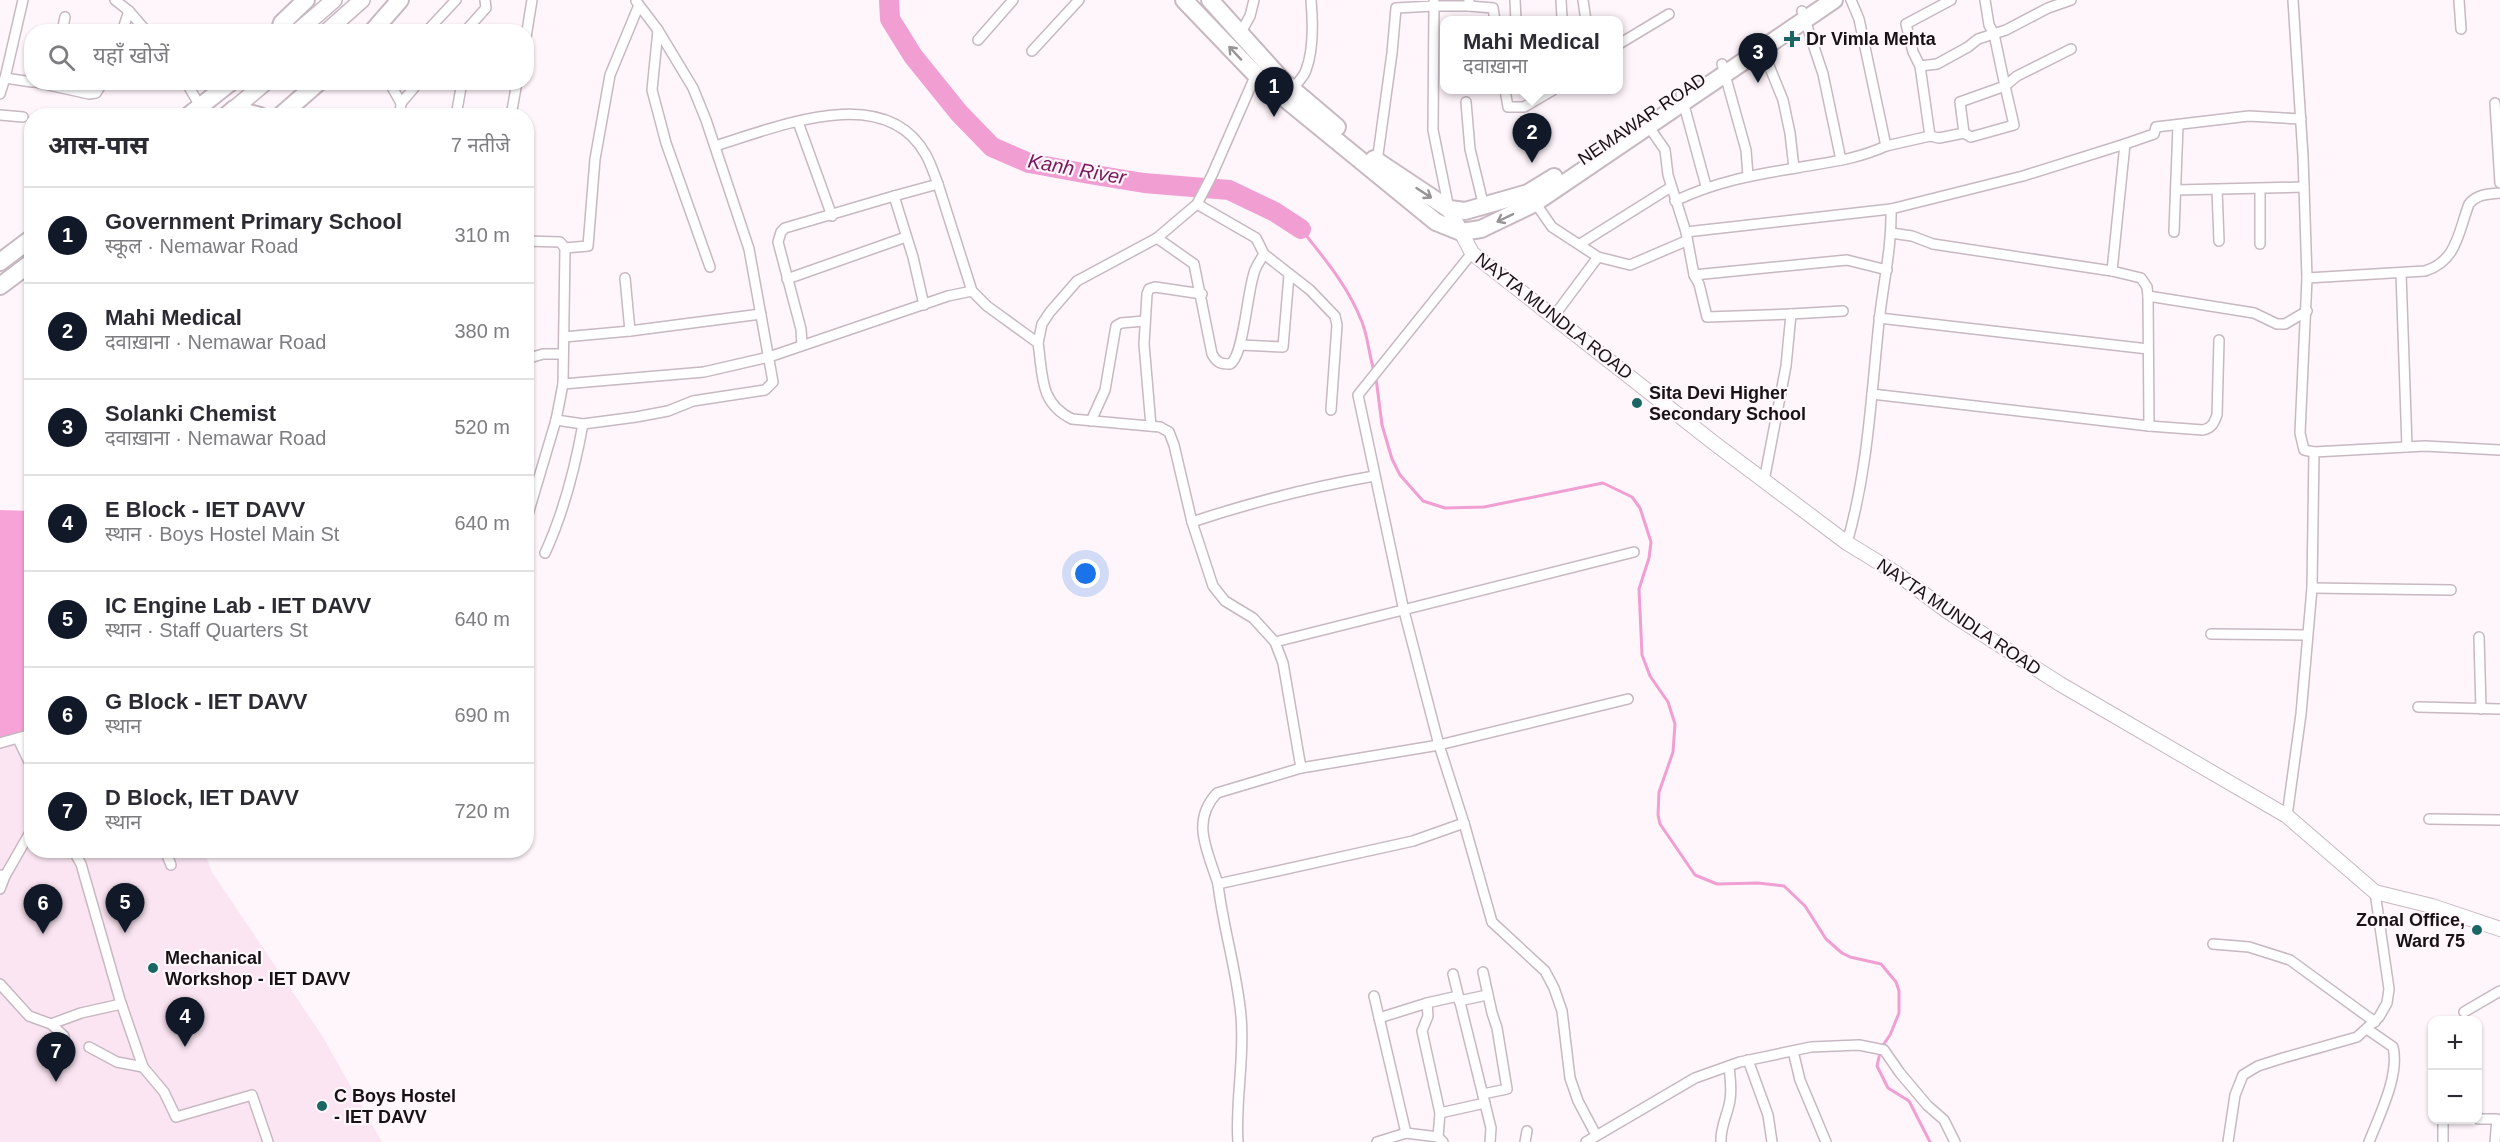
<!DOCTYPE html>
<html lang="hi">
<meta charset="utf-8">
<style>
body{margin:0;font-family:Arial,"Noto Sans Devanagari",sans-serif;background:#f7f7f7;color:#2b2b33}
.controls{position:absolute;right:18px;bottom:18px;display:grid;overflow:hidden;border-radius:12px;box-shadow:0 2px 4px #0004}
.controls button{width:54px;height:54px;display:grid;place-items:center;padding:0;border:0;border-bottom:2px solid #e1e1e2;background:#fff;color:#2b2b33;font:30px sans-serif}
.you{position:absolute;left:1086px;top:574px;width:21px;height:21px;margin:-15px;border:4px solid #fff;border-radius:50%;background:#1a73e8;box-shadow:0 0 0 9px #1a73e833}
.badge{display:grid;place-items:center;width:39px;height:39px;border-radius:50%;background:#111827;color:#fff;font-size:20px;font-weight:700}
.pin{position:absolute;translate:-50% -50px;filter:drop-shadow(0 2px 3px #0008)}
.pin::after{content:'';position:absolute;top:32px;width:21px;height:18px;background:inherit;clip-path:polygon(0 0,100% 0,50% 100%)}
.popup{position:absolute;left:1440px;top:16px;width:183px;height:78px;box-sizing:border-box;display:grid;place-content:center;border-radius:12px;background:#fff;filter:drop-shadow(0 2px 4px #0005);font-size:20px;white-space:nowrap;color:#7c7c81}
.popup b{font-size:22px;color:#2b2b33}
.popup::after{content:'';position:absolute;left:50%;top:100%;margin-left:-12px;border:12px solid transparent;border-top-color:#fff}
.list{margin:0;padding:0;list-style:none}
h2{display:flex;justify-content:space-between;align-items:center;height:78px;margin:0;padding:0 24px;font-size:26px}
h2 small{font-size:20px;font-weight:400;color:#7c7c81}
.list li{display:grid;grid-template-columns:39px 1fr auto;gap:18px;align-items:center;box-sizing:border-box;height:96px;padding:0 24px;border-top:2px solid #e1e1e2}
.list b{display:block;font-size:22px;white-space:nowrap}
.list p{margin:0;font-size:20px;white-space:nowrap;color:#7c7c81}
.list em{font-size:20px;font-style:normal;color:#7c7c81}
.icon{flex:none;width:33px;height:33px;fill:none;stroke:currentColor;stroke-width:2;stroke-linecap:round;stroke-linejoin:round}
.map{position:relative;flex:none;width:2500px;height:1142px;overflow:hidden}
.search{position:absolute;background:#fff;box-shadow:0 2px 4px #0004;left:24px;top:24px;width:510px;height:66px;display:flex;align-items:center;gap:15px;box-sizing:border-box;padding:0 21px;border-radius:24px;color:#7c7c81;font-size:22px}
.panel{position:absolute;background:#fff;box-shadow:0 2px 4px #0004;left:24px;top:108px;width:510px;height:750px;border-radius:24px}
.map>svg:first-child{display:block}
</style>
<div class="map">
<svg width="2500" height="1142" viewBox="0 0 2500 1142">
<rect width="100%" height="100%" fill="#fff6fb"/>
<!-- built -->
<path fill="#fbe5f2" d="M31,734l1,116 172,1 8,21 111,165 59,105h-382v-399z"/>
<!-- forest -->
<path fill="#f7a3d8" d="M0,510l32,1 -1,223 -31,9z"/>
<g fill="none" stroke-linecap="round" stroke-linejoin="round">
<!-- stream -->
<g stroke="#f19ed3" stroke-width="3">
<path d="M1301,229c23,29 47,57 61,93 6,15 7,33 12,49"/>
<path d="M1376,378l6,47 10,34 8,16 23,26 22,7 39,-1 119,-24 29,14 8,11 11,34 -2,16 -10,31 3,66 8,21 18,26 7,22 -2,28 -14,40 -1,23 2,9 35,51 22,9 41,-1 26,3 21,20 21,33 16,14 8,4 31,7 15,18 3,9v22l-9,22 -9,13 -4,18 11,22 21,13 21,41"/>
</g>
<!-- river -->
<path stroke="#f19ed3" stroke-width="20" d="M889,0l1,19 23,37 46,57 33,34 37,16 60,11 55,9 85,7 46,22 26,17"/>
<!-- street casing -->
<g stroke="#c7b8c1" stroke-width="12">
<g id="street">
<path d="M115,0l14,11 18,21"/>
<path d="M1515,0l1,21"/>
<path d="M1561,0l1,18"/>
<path d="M1583,0l3,21"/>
<path d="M1985,0l4,25 5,9 11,52 12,-10 54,-27"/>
<path d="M2293,0l10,156 4,122 -7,155 4,17 10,2"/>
<path d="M2459,0l2,29"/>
<path d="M1469,6l24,2 2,13"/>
<path d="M1802,11l21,63 18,86"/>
<path d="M469,27l17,-19 -1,-8"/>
<path d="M658,30l-6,60 14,53 44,124"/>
<path d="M62,32l3,-15"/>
<path d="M122,32l7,-21"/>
<path d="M426,32l30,-32"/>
<path d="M1240,34l10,-18 4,-16"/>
<path d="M526,37l6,-37"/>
<path d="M978,40l35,-40"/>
<path d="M1759,41l24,59 7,33 4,35"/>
<path d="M1619,44l50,-30"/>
<path d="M1032,51l47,-51"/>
<path d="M1722,64l24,86 2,26"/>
<path d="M1920,66l17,-2 31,-17 10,-8 28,-9 42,-22 23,-8"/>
<path d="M5,78l18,-78"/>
<path d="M35,82l54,12 7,-1 7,-11"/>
<path d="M186,82l14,24"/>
<path d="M389,82l12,21 -1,13"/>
<path d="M1292,89c5,-6 12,-12 14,-19 8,-21 7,-48 5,-70"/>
<path d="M1505,90l3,17h16l29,-17"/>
<path d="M0,94l5,-16 27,4"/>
<path d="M1681,94l25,92"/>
<path d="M1466,102l4,47 14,58"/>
<path d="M401,103l18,-21"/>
<path d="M2495,103l5,80"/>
<path d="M0,115l23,2"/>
<path d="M456,116l6,-34"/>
<path d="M511,116l6,-34"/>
<path d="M798,122l34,94"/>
<path d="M1647,124l18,26 3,25 18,57 8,43 5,9 8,33 84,-3"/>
<path d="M1930,136l-10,-70 -7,-14 -7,-28 45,-24"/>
<path d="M2125,144l29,-10 2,-7 93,-11 52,3"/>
<path d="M715,146c60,-18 170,-66 211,9 5,9 8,19 12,29"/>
<path d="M1886,146l44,-10 9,2 25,-5 -4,-31 45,-16 9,39 -43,12 -7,-4"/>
<path d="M1377,162l15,-109 4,-45 38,-2v-4"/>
<path d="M2260,189v55"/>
<path d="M2176,190l128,-3"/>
<path d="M2217,190l2,51"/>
<path d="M894,196l44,-12 34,107 15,15 51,37c5,32 1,60 34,76l88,8 9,5 5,13 18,77c60,-20 120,-35 182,-46"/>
<path d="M1534,201l18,26 46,30 32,8 56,-24"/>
<path d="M1675,201c40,-19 77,-26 121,-33 33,-6 59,-8 90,-22l-27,-127 -8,-19"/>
<path d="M1197,204l59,34 8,16 46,36 25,26 2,9 -6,85"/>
<path d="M1449,209l-16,-79 1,-124h35v-6"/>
<path d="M1686,232l205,-23"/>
<path d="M2174,232l4,-107"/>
<path d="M1157,238l37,26 18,90c5,9 9,10 18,10 14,-8 17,-74 25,-94 2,-5 6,-11 9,-16"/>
<path d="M526,241l34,1 5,6 -2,136 -7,36 -30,101"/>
<path d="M1580,244l91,-57"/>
<path d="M565,248l23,-2 7,-87 15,-84 29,-70 -3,-4"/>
<path d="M1472,253l-114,142 46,216 35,134 25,78 28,99 53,49 9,17 8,23 8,67 8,23 18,34"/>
<path d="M2401,273l6,174"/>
<path d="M1694,275l153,-15 40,10"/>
<path d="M625,278l5,53"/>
<path d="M2307,278l118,-7c32,-10 33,-38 44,-67 8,-10 19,-10 31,-11"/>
<path d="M787,279l119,-42"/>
<path d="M2148,296l106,17 23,11h8l22,-13"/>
<path d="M1554,316l44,-59"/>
<path d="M1879,318l269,31"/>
<path d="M564,337l66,-6 131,-17"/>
<path d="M1038,343l4,-19 8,-12 27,-31 80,-43 40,-34 15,-29 45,-103"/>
<path d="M802,345l-1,-16 -23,-87 3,-10 4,-4 109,-32 19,61 11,48"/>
<path d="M1241,345l42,2 6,-72"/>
<path d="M526,359l17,-5h20"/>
<path d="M563,384l141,-12 65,-15 179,-61 24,-5"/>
<path d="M1872,394l277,32 -1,-130 -1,-9 -6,-9 -29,-7 -179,-27 -21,-8 -21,-3"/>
<path d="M556,420l27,4 53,-7 32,-6 25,-10 72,-11 8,-8 -24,-133 -43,-129 -13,-32 -35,-58 -19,-25"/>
<path d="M1091,421l14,-31 11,-64 5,-3 23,-2"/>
<path d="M1151,426l-7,-82 3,-50 2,-5 6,-2 47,7"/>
<path d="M2149,426l54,4c9,-2 11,-7 14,-15l2,-75"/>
<path d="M1764,481l22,-115 5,-52 52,-3"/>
<path d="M1192,522l21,64 12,15 28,17 22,24"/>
<path d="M1847,543c21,-74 24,-145 32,-221 4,-38 13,-75 12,-113l132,-33 102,-32 -13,127"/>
<path d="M545,553c19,-41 30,-85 38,-129"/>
<path d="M2312,588l139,2"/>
<path d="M2211,634l96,1"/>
<path d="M2479,637l2,72"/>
<path d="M1628,699l-189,46 -138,23 -18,-105 -8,-21 359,-90"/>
<path d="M2418,707l82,2"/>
<path d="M18,739l14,29"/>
<path d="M0,743l32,-9"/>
<path d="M2287,816l14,-102 11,-126 2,-136 111,-6 75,4"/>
<path d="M2429,819l71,1"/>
<path d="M73,850l8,14 39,136 23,67 21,25 12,25 76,-22 16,47"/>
<path d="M165,850l6,15"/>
<path d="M0,875l5,1 27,-47"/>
<path d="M1218,884c-10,-33 -28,-62 -1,-91l84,-25"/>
<path d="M0,889l5,-13"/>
<path d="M2213,944l36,3 41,13 85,62"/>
<path d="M1453,974l38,154 -1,14"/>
<path d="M0,984l29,32 22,8 30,-11 40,-9"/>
<path d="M1374,996l32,137 32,4 5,5"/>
<path d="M1459,1001l28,-6"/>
<path d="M1427,1003l31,-7"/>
<path d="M2464,1012l36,-21"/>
<path d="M1379,1018l48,-15 1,13 -6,15 18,82 -2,24"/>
<path d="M51,1024l13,12"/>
<path d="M2367,1029l26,18c7,28 -14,69 -24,95"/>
<path d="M89,1047l28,15 26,5"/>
<path d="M1793,1051l7,29 26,62"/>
<path d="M1748,1060l20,55 4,27"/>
<path d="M1483,1094l24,-5 -10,-61 -5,-15 -9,-41"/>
<path d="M1440,1113l45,-10"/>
<path d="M2478,1119h19l-2,23"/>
<path d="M1238,1142c-3,-41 7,-84 3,-126 -4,-45 -18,-88 -23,-132l195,-43 51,-18"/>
<path d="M1377,1142l29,-9"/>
<path d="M1525,1142l2,-11"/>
<path d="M1586,1142l109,-64 45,-16 71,-15 48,-2 25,5 16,23 27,32 17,15 11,22"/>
<path d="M1721,1142c-1,-15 7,-28 9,-42 2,-12 0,-23 -1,-34"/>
<path d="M2228,1142l7,-47 8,-20 15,-9 25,-8 74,-21 22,-20 8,-14 2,-14 -14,-97"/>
<path d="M2443,1142v-22"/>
</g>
</g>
<!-- secondary casing -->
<g stroke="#c7b8c1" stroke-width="16">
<path id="secondary" d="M1449,209l23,44 242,190 133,100 49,30 51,38 113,73 227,132 88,76 57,14 68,23"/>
</g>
<!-- primary casing -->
<g stroke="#c7b8c1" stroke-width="18">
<g id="primary">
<path d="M297,32l37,-32"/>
<path d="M326,32l36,-32"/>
<path d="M234,109l32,-27"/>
</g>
</g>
<!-- highway casing -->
<g stroke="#c7b8c1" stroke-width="20">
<g id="highway">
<path d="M1184,0l72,75 180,147 25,10 20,-3 54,-26 299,-203"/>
<path d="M1210,0l74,82 53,45"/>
<path d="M279,32l3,-9 24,-23"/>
<path d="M372,32l28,-32"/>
<path d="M188,116l43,-34"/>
<path d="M226,116l8,-7 26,7"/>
<path d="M280,116l39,-34"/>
<path d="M1374,159l75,50 16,2 63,-18 26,-16"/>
<path d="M0,262l32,-24"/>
<path d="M0,286l32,-24"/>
</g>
</g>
<!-- street -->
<use href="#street" stroke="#fff" stroke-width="9"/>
<!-- secondary -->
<use href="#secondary" stroke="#fff" stroke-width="14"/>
<!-- primary -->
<use href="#primary" stroke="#fff" stroke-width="15"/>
<!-- highway -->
<use href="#highway" stroke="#fff" stroke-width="16"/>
</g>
<!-- one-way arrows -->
<defs><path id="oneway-shaft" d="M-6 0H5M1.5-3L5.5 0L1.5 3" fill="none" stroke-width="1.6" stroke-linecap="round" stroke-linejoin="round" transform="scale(1.5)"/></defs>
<g stroke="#979496">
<use href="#oneway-shaft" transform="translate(1235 53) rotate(-133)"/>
<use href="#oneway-shaft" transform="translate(1424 193) rotate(33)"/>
<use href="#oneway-shaft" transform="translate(1505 218) rotate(154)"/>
</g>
<!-- markers -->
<g fill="#196664" stroke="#fff6fb" stroke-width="2">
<path d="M1789 30h6v6h6v6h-6v6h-6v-6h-6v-6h6z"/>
<circle cx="1637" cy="403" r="6"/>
<circle cx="2477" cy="930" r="6"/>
<circle cx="153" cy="968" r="6"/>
<circle cx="322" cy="1106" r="6"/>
</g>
<g text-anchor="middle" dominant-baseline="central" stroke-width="4.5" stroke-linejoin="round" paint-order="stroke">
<!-- poi labels -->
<g font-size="18" font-weight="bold" fill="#171215" stroke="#fff6fb" text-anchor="start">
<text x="1806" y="39">Dr Vimla Mehta</text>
<text x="1649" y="393">Sita Devi Higher<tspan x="1649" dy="21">Secondary School</tspan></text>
<text x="2465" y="920" text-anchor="end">Zonal Office,<tspan x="2465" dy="21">Ward 75</tspan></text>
<text x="165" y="958">Mechanical<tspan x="165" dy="21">Workshop - IET DAVV</tspan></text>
<text x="334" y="1096">C Boys Hostel<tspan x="334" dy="21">- IET DAVV</tspan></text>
</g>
<!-- street labels -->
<g font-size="18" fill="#171215" stroke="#fff6fb">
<text transform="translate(1642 119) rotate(-34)">NEMAWAR ROAD</text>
<text transform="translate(1554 316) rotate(38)">NAYTA MUNDLA ROAD</text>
<text transform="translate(1959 617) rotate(34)">NAYTA MUNDLA ROAD</text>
</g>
<!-- water labels -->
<g font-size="20" font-style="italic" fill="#77175d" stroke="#fff6fb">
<text transform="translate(1077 169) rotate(10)">Kanh River</text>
</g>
</g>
</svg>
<div class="controls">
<button>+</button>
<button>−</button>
</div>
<div class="you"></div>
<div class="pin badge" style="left:1274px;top:117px">1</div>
<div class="pin badge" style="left:1532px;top:163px">2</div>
<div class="popup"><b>Mahi Medical</b>दवाख़ाना</div>
<div class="pin badge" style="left:1758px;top:83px">3</div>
<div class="pin badge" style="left:185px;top:1047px">4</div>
<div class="pin badge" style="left:125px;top:933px">5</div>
<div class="pin badge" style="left:43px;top:934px">6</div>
<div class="pin badge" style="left:56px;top:1082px">7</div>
<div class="search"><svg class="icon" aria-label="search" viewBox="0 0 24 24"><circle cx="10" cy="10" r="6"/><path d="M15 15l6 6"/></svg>यहाँ खोजें</div>
<section class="panel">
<h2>आस-पास<small>7 नतीजे</small></h2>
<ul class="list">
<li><span class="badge">1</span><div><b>Government Primary School</b><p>स्कूल · Nemawar Road</p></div><em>310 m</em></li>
<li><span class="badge">2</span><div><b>Mahi Medical</b><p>दवाख़ाना · Nemawar Road</p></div><em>380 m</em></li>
<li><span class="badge">3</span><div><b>Solanki Chemist</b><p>दवाख़ाना · Nemawar Road</p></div><em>520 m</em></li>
<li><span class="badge">4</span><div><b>E Block - IET DAVV</b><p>स्थान · Boys Hostel Main St</p></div><em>640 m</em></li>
<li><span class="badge">5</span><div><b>IC Engine Lab - IET DAVV</b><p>स्थान · Staff Quarters St</p></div><em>640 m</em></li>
<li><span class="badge">6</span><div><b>G Block - IET DAVV</b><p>स्थान</p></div><em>690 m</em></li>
<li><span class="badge">7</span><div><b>D Block, IET DAVV</b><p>स्थान</p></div><em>720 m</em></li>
</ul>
</section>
</div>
